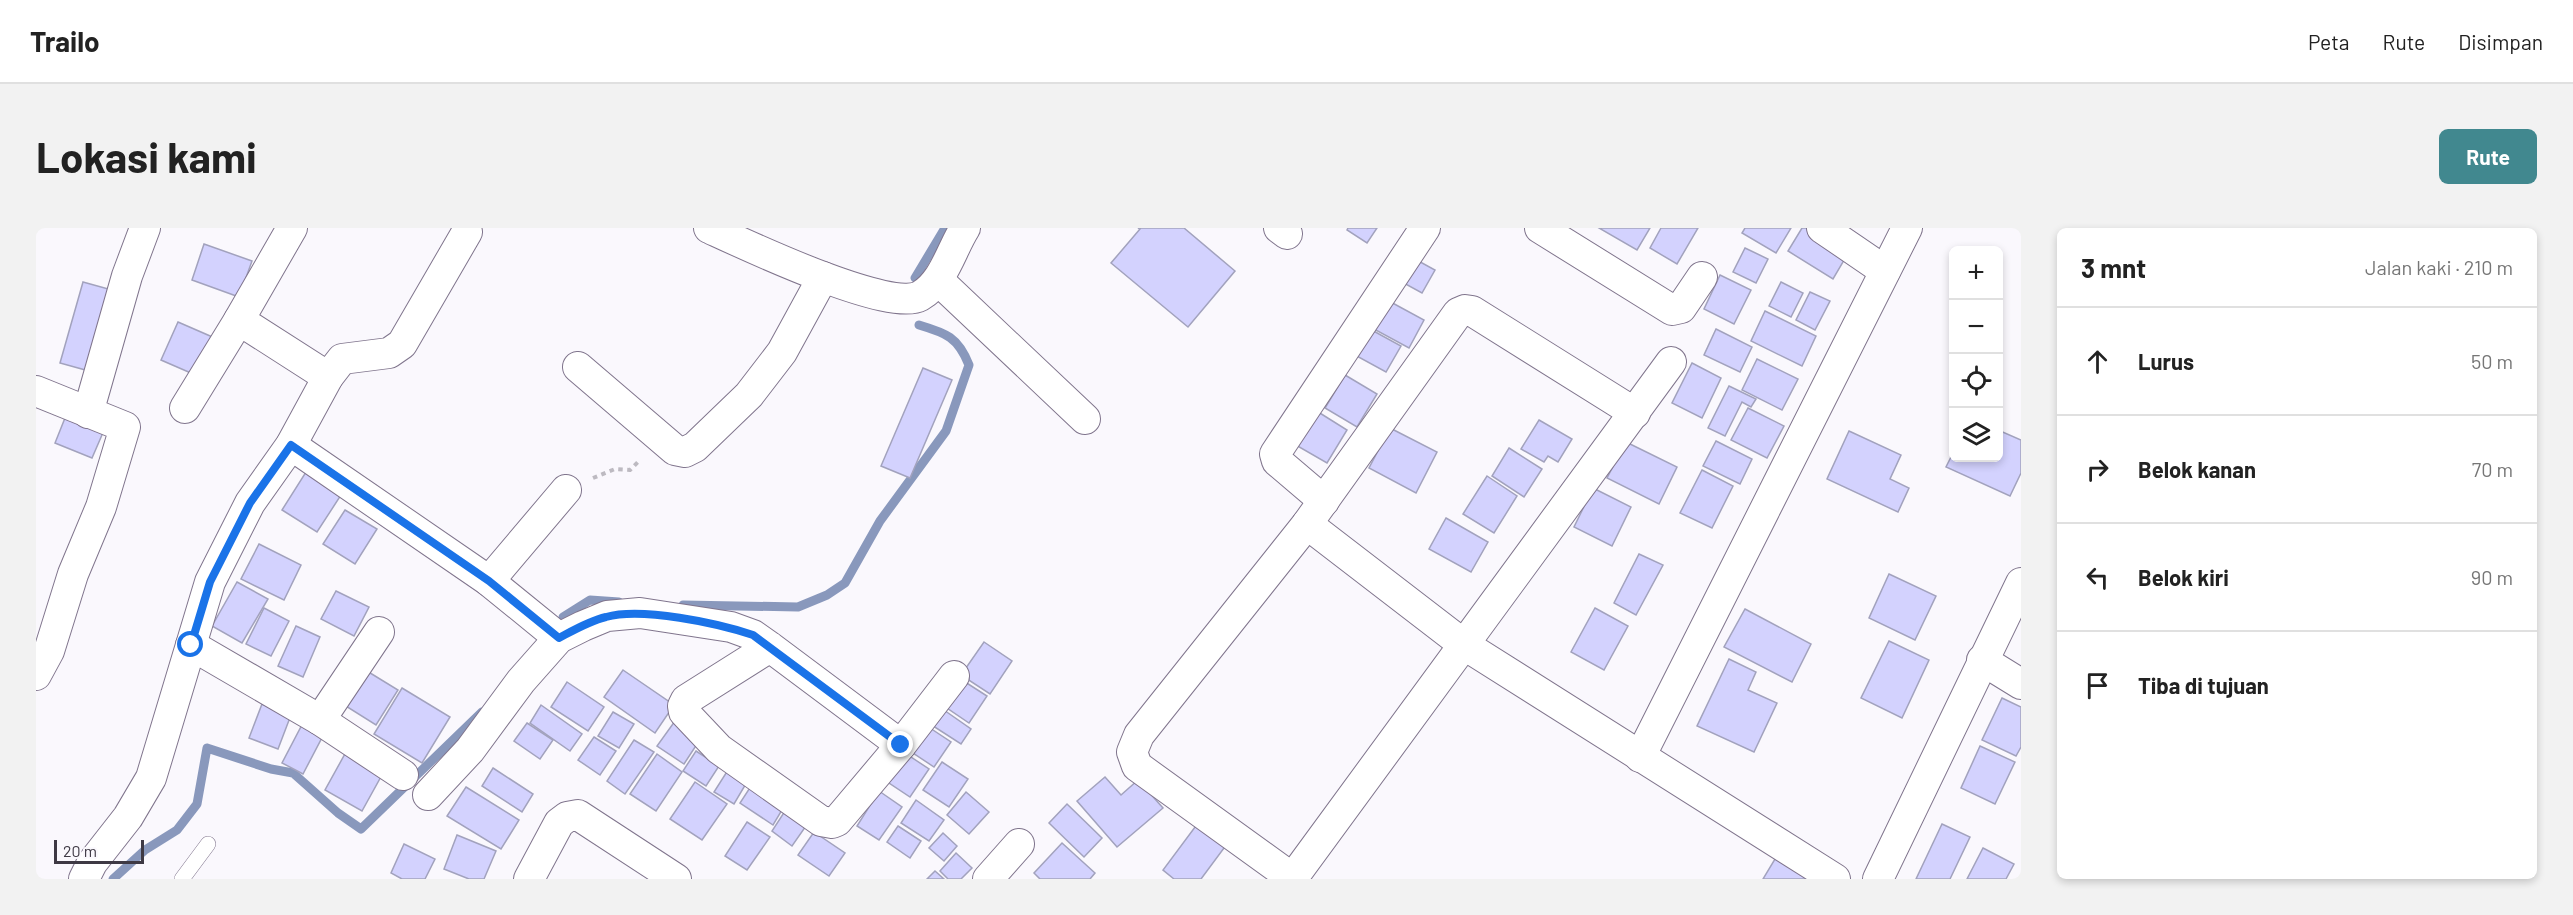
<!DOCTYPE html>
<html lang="id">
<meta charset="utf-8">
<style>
body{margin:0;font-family:Barlow,sans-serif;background:#f2f2f2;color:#222}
.controls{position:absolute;right:18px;top:18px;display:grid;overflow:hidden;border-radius:9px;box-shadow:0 3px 9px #0003}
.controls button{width:54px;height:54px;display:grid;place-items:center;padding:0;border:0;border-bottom:2px solid #e0e0e0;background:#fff;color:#222;font:30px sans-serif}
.scale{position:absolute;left:18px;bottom:15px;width:90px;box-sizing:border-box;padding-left:6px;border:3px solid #3e3944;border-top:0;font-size:16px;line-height:21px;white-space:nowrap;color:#3e3944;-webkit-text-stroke:4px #faf8fd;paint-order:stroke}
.stop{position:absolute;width:18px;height:18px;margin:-14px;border:4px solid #1a73e8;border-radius:50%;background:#fff}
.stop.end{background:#1a73e8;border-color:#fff;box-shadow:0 2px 6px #0008}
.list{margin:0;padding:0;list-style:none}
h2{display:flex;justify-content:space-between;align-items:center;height:78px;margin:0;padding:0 24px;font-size:26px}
h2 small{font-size:20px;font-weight:400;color:#767676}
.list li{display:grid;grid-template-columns:39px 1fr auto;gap:18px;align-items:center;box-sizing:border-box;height:108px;padding:0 24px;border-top:2px solid #e0e0e0}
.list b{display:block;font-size:22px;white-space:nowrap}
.list em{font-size:20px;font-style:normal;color:#767676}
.icon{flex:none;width:33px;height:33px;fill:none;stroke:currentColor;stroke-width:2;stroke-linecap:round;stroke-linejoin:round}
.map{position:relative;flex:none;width:1985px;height:651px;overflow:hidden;border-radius:9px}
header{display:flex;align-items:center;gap:36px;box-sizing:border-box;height:84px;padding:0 30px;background:#fff;border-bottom:2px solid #e0e0e0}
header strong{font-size:28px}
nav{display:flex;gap:33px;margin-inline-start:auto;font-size:21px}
.intro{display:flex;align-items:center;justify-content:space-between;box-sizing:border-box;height:144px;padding:0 36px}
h1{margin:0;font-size:42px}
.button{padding:15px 27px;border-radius:9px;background:#41888f;color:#fff;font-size:21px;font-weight:700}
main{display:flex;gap:36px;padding:0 36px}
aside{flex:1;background:#fff;border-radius:9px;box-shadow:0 3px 9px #0003}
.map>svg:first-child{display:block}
</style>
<header>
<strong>Trailo</strong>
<nav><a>Peta</a><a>Rute</a><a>Disimpan</a></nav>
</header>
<div class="intro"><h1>Lokasi kami</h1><a class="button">Rute</a></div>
<main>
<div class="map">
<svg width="1985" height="651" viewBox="0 0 1985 651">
<rect width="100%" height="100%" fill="#faf8fd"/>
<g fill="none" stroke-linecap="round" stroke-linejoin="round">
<!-- stream -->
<g stroke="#8998bc" stroke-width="9">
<path d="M879,50l30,-50"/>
<path d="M647,377l115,2 29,-12 18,-12 35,-62 66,-90 23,-66c-11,-28 -23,-32 -50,-40"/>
<path d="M527,389l27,-17 29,2"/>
<path d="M77,651l32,-29 32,-20 20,-26 10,-56 64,21 22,4 45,40 23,16 121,-117"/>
</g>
</g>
<!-- building -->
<g fill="#d3d2fe" stroke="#a2a2bd" stroke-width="1.5">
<path d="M1102,0h46l51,43 -47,56 -77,-64 29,-34z"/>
<path d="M1312,0h29l-10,15 -20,-13z"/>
<path d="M1563,0h51l-13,22z"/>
<path d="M1625,0h37l-21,36 -27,-16z"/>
<path d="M1709,0h46l-15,25 -34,-20z"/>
<path d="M1766,0h12l36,22 -17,29 -45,-28z"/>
<path d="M168,16l48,17 -13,36 -47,-17z"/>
<path d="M1709,20l23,11 -12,24 -23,-11z"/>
<path d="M1377,30l22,12 -13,23 -22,-12z"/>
<path d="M1684,47l31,15 -17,34 -30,-15z"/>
<path d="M47,54l29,8 -23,81 -29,-8z"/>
<path d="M1745,54l22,11 -12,24 -22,-11z"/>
<path d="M1774,64l20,9 -15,29 -19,-10z"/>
<path d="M1351,72l37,20 -15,28 -37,-20z"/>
<path d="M1729,83l51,25 -14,30 -51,-25z"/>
<path d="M142,94l39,17 -17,38 -39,-17z"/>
<path d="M1332,100l33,18 -15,26 -33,-18z"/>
<path d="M1680,101l36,18 -12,25 -36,-17z"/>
<path d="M1721,131l41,20 -16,31 -40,-20z"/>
<path d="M1656,135l29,15 -19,40 -30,-15z"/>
<path d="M887,140l29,12 -42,98 -29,-12z"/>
<path d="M1309,147l32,19 -20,33 -32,-19z"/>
<path d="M1693,158l27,13 -5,8 -9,-5 -17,34 -17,-8z"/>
<path d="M1712,180l36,18 -17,32 -36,-18z"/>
<path d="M1279,182l32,20 -20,33 -33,-19z"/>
<path d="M31,185l38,15 -13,30 -37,-15z"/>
<path d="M1503,192l33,19 -14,23 -10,-6 -4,6 -23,-13z"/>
<path d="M1354,200l47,24 -21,41 -47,-25z"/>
<path d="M1962,202l23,10v33l-11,23 -64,-29 8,-16v7h44z"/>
<path d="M1813,203l52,24 -11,24 19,9 -11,24 -71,-33z"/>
<path d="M1680,213l36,18 -12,25 -37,-18z"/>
<path d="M1590,214l51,25 -18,37 -52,-26z"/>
<path d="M1473,220l33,21 -18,28 -32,-21z"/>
<path d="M1666,242l31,16 -21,42 -32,-15z"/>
<path d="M270,244l35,23 -24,37 -35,-22z"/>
<path d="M1451,248l30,20 -23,37 -31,-19z"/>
<path d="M1557,260l38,19 -19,39 -38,-19z"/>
<path d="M309,282l32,19 -22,35 -32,-20z"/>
<path d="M1410,290l42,24 -17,30 -42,-23z"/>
<path d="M223,316l42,21 -17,35 -43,-21z"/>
<path d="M1603,326l24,11 -27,50 -22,-12z"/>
<path d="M1853,346l47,22 -21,44 -46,-22z"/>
<path d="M201,354l31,17 -26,44 -30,-17z"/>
<path d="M300,363l33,16 -15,29 -33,-17z"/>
<path d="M228,380l25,13 -18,35 -25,-12z"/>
<path d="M1559,380l33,18 -24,44 -33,-18z"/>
<path d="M1709,381l66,35 -19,38 -68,-35z"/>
<path d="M260,398l24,11 -17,40 -25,-11z"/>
<path d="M1853,413l40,19 -27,58 -41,-20z"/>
<path d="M948,414l28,19 -22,33 -29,-19z"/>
<path d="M1693,431l27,13 -8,18 29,13 -23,49 -57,-26z"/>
<path d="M326,440l36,22 -22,35 -35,-22z"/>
<path d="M587,442l51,35 -19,28 -51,-36z"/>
<path d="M926,452l25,16 -18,27 -25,-17z"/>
<path d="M531,454l37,25 -16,24 -37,-24z"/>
<path d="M366,460l48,29 -28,46 -48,-29z"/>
<path d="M1966,470l19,9v40l-5,9 -34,-16z"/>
<path d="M226,476l29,11 -13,34 -29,-11z"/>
<path d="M505,477l41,29 -12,17 -40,-28z"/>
<path d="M905,480l30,21 -10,15 -31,-20z"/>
<path d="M577,484l21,12 -15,24 -21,-12z"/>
<path d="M269,491l21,11 -23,44 -21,-11z"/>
<path d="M639,493l26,17 -17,26 -27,-18z"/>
<path d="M491,495l26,17 -13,19 -26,-18z"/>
<path d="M894,500l21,14 -17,25 -21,-14z"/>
<path d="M558,509l22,14 -16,24 -22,-15z"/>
<path d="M598,512l20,12 -29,42 -18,-13z"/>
<path d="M1944,518l35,16 -20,42 -34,-16z"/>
<path d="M660,523l23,15 -13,20 -23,-15z"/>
<path d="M866,523l27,18 -19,28 -27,-18z"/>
<path d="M310,524l37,21 -21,38 -37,-21z"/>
<path d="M621,526l25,18 -26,39 -26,-17z"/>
<path d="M906,534l26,17 -19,28 -26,-17z"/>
<path d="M457,540l40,26 -11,18 -40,-26z"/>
<path d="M692,542l19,12 -13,22 -20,-12z"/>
<path d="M1069,549l16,18 17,-15 25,28 -46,39 -40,-46z"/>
<path d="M659,554l32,22 -25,36 -32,-21z"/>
<path d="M717,555l32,22 -12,20 -33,-22z"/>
<path d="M430,559l53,33 -18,29 -54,-33z"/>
<path d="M843,563l23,16 -23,33 -22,-14z"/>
<path d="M930,564l23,20 -20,22 -22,-19z"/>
<path d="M880,572l28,20 -15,21 -28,-18z"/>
<path d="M1031,576l35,34 -18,19 -35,-34z"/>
<path d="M749,583l21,15 -14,20 -20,-15z"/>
<path d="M1165,591l29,21 -29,39h-27l-11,-9z"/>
<path d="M711,594l23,15 -23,33 -22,-14z"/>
<path d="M1906,596l28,13 -20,42h-34z"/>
<path d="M862,598l23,15 -11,17 -23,-16z"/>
<path d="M778,604l31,21 -16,23 -31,-21z"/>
<path d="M907,605l14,13 -13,15 -15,-13z"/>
<path d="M421,607l39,16 -12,28h-15l-25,-10z"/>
<path d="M1026,615l33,30 -5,6h-50l-6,-6z"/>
<path d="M368,616l31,15 -10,20h-23l-11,-6z"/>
<path d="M1947,620l31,16 -8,15h-39z"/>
<path d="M920,625l16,15 -11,11h-13l-8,-8z"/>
<path d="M1742,626l41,25h-56z"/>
<path d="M899,643l9,8h-17z"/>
</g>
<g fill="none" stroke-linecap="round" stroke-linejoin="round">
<!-- lane casing -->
<g stroke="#80758d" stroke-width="16">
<path id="lane" d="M146,651l26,-35"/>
</g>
<!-- street casing -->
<g stroke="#80758d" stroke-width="32">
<g id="street">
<path d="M673,0c35,16 180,85 211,68 24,-14 31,-46 45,-68"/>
<path d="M1243,0l8,6"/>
<path d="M1504,0l132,82 9,-2 21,-31"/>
<path d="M1786,0l63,43"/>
<path d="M902,52l147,139"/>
<path d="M542,139l97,83 10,2 10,-5 54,-52 33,-43 41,-75"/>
<path d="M292,149l14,-18 47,-6 13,-9 65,-112"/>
<path d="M0,163l89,36 -24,80 -28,67 -24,77 -13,24"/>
<path d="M149,180l54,-88"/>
<path d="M52,185l39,-137 18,-48"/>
<path d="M255,217l198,136 70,57"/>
<path d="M1288,273l-47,-40 -2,-7 150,-226"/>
<path d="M1271,296l156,120 372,235"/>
<path d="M453,353l77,-91"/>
<path d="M155,417l129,75 83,55"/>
<path d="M1946,432l39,24"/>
<path d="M284,492l59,-88"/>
<path d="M865,517l53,-69"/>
<path d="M1604,529l267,-529"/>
<path d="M392,567l42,-45 51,-69 38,-43 24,-12 24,-10 33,-3 91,14 22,8 17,12 131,98 -64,76 -5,2 -11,-2 -102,-72 -35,-37 -1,-6 3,-6 84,-53"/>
<path d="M1256,650l-155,-112 -5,-14 7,-17 168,-211 151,-211 7,-3 7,1 163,102"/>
<path d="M48,651l8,-16 36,-46 23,-39 59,-196 40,-79 41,-58 37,-68 -89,-57 53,-92"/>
<path d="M493,651l30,-56 8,-6 11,-2 98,64"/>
<path d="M952,651l31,-35"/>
<path d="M1256,651l379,-517"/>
<path d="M1842,651l143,-296"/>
</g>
</g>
<!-- path -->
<path stroke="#bdbac1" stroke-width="4" stroke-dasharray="4.5 4.5" stroke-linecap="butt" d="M557,250l22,-9 15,1 10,-10"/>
<!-- lane -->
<use href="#lane" stroke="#fff" stroke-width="15"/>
<!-- street -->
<use href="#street" stroke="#fff" stroke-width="30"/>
</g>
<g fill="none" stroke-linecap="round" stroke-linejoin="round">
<!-- route -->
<path stroke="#1a73e8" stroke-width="8" d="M155,417l19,-63 40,-79 41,-58 198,136 70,57c15,-8 30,-17 47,-21 36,-10 111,6 147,18l148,110"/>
</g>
</svg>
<div class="controls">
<button>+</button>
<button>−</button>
<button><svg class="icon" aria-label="locate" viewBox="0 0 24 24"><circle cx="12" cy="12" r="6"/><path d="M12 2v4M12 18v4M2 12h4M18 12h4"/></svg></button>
<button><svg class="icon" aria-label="layers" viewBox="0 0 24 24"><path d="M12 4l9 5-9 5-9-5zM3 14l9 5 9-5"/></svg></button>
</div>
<div class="scale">20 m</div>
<div class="stop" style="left:155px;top:417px"></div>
<div class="stop end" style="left:865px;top:517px"></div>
</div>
<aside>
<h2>3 mnt<small>Jalan kaki · 210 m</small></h2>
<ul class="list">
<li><svg class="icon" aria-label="ahead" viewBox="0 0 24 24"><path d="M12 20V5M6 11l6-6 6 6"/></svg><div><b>Lurus</b></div><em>50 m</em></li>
<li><svg class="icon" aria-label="right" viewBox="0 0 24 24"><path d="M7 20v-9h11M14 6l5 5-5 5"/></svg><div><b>Belok kanan</b></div><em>70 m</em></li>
<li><svg class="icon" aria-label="left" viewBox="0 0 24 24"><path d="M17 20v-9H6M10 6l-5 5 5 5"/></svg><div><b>Belok kiri</b></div><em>90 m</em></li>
<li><svg class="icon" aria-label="arrive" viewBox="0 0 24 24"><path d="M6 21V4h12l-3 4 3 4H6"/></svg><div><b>Tiba di tujuan</b></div></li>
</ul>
</aside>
</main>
